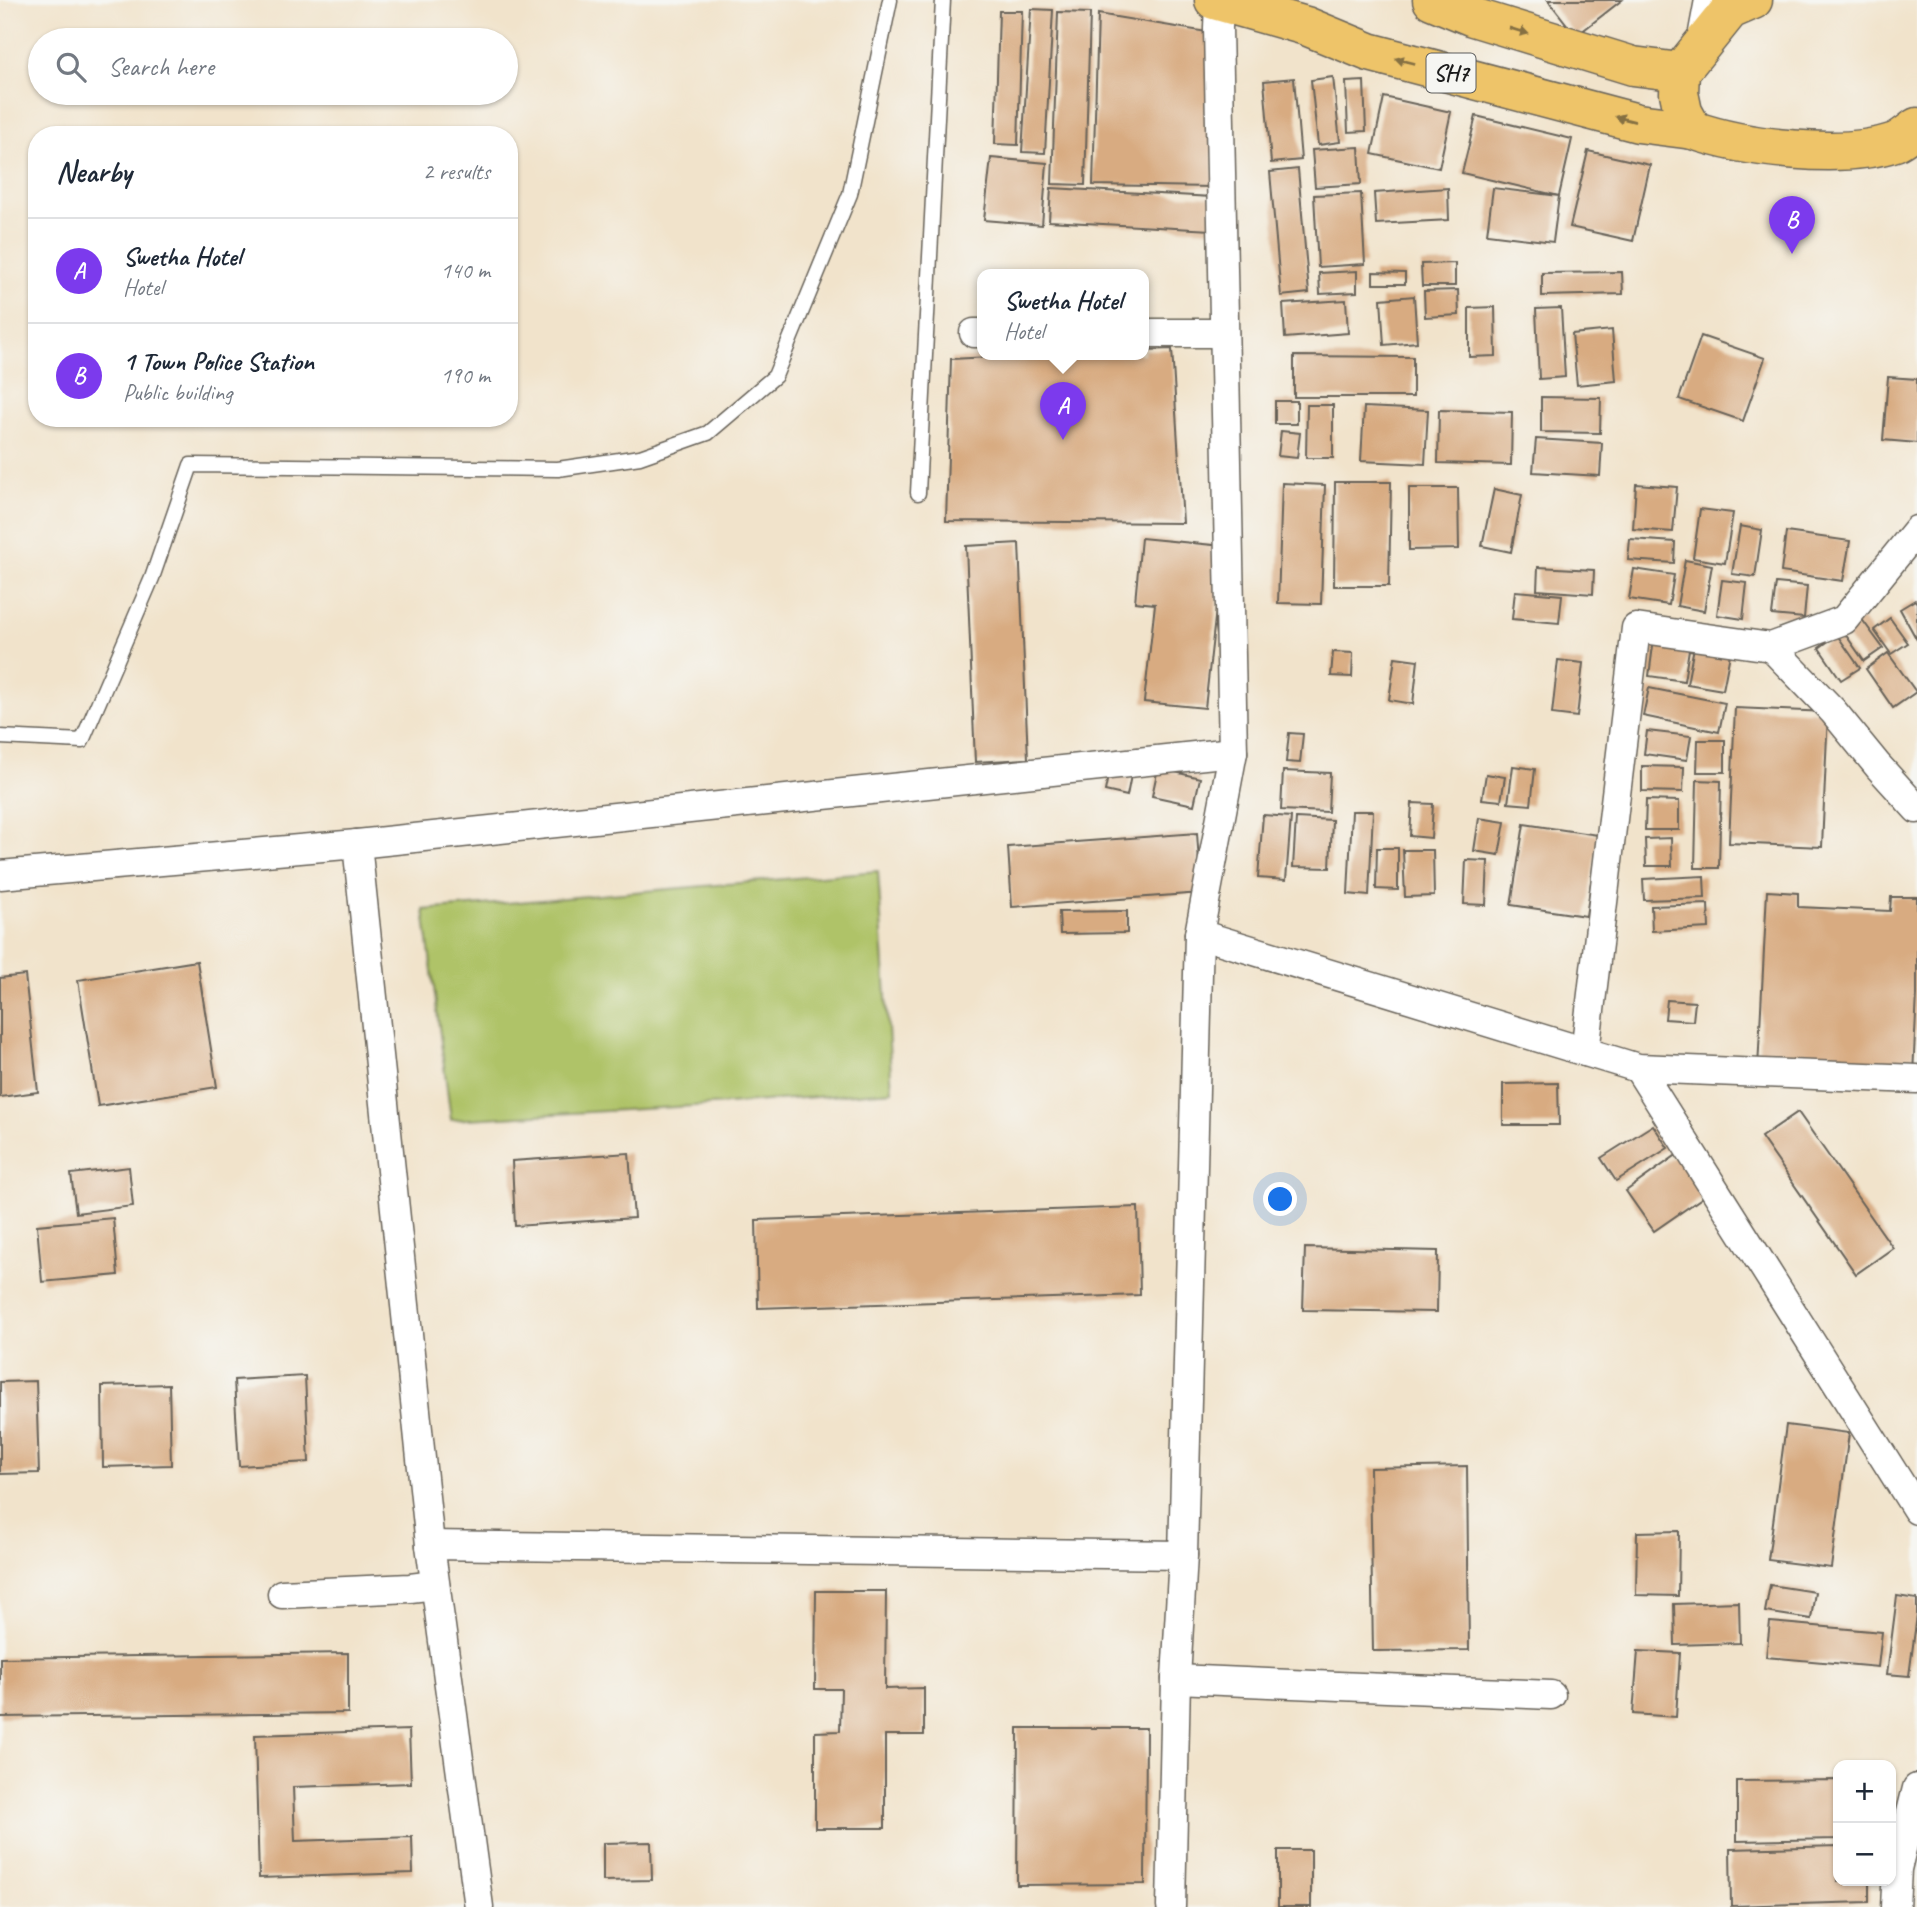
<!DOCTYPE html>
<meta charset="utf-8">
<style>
body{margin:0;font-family:Caveat,sans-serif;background:#f2f2f3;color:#1f2937}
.controls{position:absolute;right:21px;bottom:21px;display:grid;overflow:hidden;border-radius:14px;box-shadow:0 2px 5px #0004}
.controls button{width:63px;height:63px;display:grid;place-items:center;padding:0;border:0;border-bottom:2px solid #e0e1e3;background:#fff;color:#1f2937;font:35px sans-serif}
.you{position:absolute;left:1281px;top:1200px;width:24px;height:24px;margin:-18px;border:5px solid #fff;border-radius:50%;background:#1a73e8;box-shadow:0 0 0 10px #1a73e833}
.badge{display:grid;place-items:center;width:46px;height:46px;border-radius:50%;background:#7c3aed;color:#fff;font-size:23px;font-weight:700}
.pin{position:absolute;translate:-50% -58px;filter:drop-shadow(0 2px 4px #0008)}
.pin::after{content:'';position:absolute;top:37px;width:24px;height:21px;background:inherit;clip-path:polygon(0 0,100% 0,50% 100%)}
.popup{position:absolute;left:977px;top:269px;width:172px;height:91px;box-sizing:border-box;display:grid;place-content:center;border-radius:14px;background:#fff;filter:drop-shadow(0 2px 5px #0005);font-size:23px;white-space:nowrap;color:#747a83}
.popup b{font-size:26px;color:#1f2937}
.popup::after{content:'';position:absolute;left:50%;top:100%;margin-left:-14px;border:14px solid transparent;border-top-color:#fff}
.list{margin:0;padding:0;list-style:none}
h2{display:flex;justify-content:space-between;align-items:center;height:91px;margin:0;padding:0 28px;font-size:30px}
h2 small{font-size:23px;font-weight:400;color:#747a83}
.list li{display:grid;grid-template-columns:46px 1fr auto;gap:21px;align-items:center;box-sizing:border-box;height:105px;padding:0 28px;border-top:2px solid #e0e1e3}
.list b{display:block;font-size:26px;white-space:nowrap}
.list p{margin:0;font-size:23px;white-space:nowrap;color:#747a83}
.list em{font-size:23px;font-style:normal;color:#747a83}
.icon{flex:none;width:38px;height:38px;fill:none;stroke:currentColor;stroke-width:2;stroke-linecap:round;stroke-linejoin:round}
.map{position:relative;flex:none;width:1917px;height:1907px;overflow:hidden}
.search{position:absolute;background:#fff;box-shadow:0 2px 5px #0004;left:28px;top:28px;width:490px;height:77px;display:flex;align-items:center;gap:18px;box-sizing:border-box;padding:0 24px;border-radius:38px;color:#747a83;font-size:26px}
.panel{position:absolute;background:#fff;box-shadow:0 2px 5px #0004;left:28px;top:126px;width:490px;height:301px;border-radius:28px}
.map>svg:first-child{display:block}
</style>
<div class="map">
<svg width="1917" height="1907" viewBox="0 0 1917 1907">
<rect width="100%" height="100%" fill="#f6f6f2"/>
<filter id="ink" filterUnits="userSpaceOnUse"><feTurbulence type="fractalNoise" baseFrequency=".0143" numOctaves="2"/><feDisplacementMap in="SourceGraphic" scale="14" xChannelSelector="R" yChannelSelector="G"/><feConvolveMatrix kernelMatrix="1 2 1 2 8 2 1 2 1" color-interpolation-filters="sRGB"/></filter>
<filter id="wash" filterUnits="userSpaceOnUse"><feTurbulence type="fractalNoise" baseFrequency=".00686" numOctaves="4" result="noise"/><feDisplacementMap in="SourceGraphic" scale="28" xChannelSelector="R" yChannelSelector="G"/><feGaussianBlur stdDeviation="1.57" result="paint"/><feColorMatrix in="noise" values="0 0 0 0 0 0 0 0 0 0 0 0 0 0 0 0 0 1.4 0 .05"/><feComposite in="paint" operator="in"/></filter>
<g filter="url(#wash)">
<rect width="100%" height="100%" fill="#f1e3cb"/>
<!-- green -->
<path fill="#afc367" stroke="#667042" stroke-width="2" d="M878,871l14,220 -164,13 -277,16 -27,-210z"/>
<g id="blocks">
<!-- building -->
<g fill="#d8ab81">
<path d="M1548,0h74l-46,36z"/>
<path d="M1031,9l22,1 -8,143 -23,-1z"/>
<path d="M999,11h23l-4,134 -23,-1z"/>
<path d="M1058,12l32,1 -5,172 -33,-1z"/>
<path d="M1098,14l115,19v154l-120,-2z"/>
<path d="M1333,77l7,65 -22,3 -7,-65z"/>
<path d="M1294,78l7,82 -30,3 -7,-82z"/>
<path d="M1364,81l2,50 -18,1 -2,-50z"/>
<path d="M1384,97l67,15 -12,56 -67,-14z"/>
<path d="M1476,116l96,23 -13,57 -6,46 -66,-8 6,-46 66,8 -97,-23z"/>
<path d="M1359,147l2,37 -46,3 -3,-37z"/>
<path d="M1588,151l62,14 -17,76 -63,-14z"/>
<path d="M991,158l56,5 -5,62 -58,-5z"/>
<path d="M1298,169l11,124 -28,3 -11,-124z"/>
<path d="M1051,188l161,9 -1,33 -162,-9z"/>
<path d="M1448,188l1,32 -73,4 -2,-31z"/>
<path d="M1361,193l4,71 -47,3 -4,-72z"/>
<path d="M1455,263v23h-33l-1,-22z"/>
<path d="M1357,271v21l-37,2 -1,-21z"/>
<path d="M1373,272l32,1v11h-32z"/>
<path d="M1622,272l1,22 -81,2v-23z"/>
<path d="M1458,290l1,25 -34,2 -1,-26z"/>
<path d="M1414,296l3,46 -33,3 -3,-46z"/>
<path d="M1346,300l2,33 -63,5 -2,-34z"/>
<path d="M1495,307l1,49 -27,1v-49z"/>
<path d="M1561,308l4,69 -26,2 -3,-70z"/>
<path d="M1612,330l4,51 -39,4 -5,-51z"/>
<path d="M1701,336l64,22 -22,63 -64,-22z"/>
<path d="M1172,349l11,174 -237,-2 5,-162 97,-5h96v-4z"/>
<path d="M1294,356l119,1v40h-119z"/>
<path d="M1888,377l29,2v64l-34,-3z"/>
<path d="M1541,397l60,1 -1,35 -59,-1z"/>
<rect x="1275" y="401" width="22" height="23"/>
<path d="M1307,405h26v53h-27z"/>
<path d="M1364,407l64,3 -3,54 -64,-3z"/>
<path d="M1439,410l73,2 -1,53 -73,-2z"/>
<path d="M1281,431l19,2 -3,25 -19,-2z"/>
<path d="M1536,439l66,4 -2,33 -67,-4z"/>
<path d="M1335,482h56l-2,104h-55z"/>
<path d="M1282,483l43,2 -4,119 -43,-1z"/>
<path d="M1636,484l41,3 -4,45 -40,-3z"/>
<path d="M1409,488h49l1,61 -50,1z"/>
<path d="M1494,489l28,6 -11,57 -29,-6z"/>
<path d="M1700,509l33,4 -8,50 -32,-5z"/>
<path d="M1740,526l22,4 -7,47 -23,-3z"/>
<path d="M1786,532l64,9 -7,40 -62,-9z"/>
<path d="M1141,538l82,8 -18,162 -61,-6 11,-98 -20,-2z"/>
<path d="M1630,539l45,3 -1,21 -46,-3z"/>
<path d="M1019,543l9,216 -53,3 -9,-216z"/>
<path d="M1685,560l27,5 -8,46 -27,-5z"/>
<path d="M1538,567l56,3 -1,24 -56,-4z"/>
<path d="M1634,569l40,6 -5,30 -40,-6z"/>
<path d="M1722,580l25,3 -4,36 -26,-4z"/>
<path d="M1776,583l31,3 -3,32 -32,-3z"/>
<path d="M1515,591l47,4 -3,28 -47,-4z"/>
<path d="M1915,600l2,3v37l-17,-31z"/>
<path d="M1861,618l22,30 -19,13 -21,-30z"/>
<path d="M1890,618l18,25 -17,11 -17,-24z"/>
<path d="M1837,635l23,33 -19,12 -22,-32z"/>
<path d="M1654,638l36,5 -6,38 -35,-5z"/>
<path d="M1694,647l36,7 -7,36 -36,-6z"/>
<path d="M1333,652l20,1 -1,24 -21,-1z"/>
<path d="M1888,653l28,39 -23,16 -27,-39z"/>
<path d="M1395,657l23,3 -5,44 -24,-4z"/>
<path d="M1558,660l25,3 -6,54 -25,-3z"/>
<path d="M1649,688l76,15 -6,29 -76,-16z"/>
<path d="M1735,708l93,4 -6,135 -93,-4z"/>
<path d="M1647,731l44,5 -4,24 -43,-6z"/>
<path d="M1289,733l14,1 -3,29 -14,-1z"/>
<path d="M1698,740h27v32h-28z"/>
<path d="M1110,766l22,4 -5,26 -22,-5z"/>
<path d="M1513,766l22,3 -4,36 -23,-2z"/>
<path d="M1642,766l42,1 -1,25 -41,-1z"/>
<path d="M1158,768l42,10 -6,27 -42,-9z"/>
<path d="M1283,771l47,2 -2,39 -47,-2z"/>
<path d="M1486,774l19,3 -4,24 -19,-2z"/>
<path d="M1697,780l24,1 -2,87h-24z"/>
<path d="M1646,800l33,1v29h-34z"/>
<path d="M1412,803l21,1 -2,34 -21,-2z"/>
<path d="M1352,811h21l-4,85 -21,-2z"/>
<path d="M1263,815l28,2 -5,63 -28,-2z"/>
<path d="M1296,818l36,2 -2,48 -37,-1z"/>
<path d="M1479,818l26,4 -6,33 -25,-4z"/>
<path d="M1524,824l74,11 -12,81 -75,-11z"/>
<path d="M1197,833l4,60 -189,14 -4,-60z"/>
<path d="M1671,838l1,28h-26l-1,-27z"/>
<path d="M1377,848h21v42l-22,-1z"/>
<path d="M1403,850h30l1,46 -29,1z"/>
<path d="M1466,860l22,1 -2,44 -22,-1z"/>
<path d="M1704,876l1,22 -61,2 -1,-21z"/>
<path d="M1767,891l31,2v14l92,4 1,-14h26v97l-4,80 -155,-6z"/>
<path d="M1708,904l1,24 -57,3 -1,-25z"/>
<path d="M1127,911v22l-67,1 -1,-22z"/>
<path d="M197,961l20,126 -119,19 -20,-126z"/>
<path d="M25,975l13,117 -38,5v-119z"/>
<path d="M1667,1000l28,2 -2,19 -28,-2z"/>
<path d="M1558,1083l1,42h-56v-41z"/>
<path d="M1798,1112l95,136 -37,26 -95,-137z"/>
<path d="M1653,1125l15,23 -52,33 -15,-23z"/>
<path d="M629,1153l5,65 -119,8 -3,-65z"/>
<path d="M1678,1154l28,41 -52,36 -28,-40z"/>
<path d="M129,1167l4,39 -57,7 -5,-39z"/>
<path d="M1138,1207l2,88 -382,13 -2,-88z"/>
<path d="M113,1218l5,57 -76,7 -5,-57z"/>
<path d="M1305,1248l133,3 -1,61 -134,-2z"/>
<path d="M305,1376l4,86 -70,4 -5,-86z"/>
<path d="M36,1381l3,92 -39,1v-92z"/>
<path d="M169,1384l2,81 -68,2 -1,-81z"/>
<path d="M1786,1425l63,8 -18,135 -63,-8z"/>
<path d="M1467,1466l2,184 -96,1 -3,-183z"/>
<path d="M1679,1531l-1,65 -42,-1 1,-63z"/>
<path d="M1770,1585l45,7 -4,27 -46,-7z"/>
<path d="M816,1591h70l-1,98 39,-1v47h-39v93h-70v-96l25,-1 1,-42h-26z"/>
<path d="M1897,1596l20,3v16l-8,61 -22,-2z"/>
<path d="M1739,1602l1,41 -65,2 -1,-41z"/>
<path d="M1770,1622l112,10 -4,35 -112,-10z"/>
<path d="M1638,1651l42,2 -4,64 -43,-3z"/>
<path d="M348,1653v60l-348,4v-59z"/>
<path d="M1018,1728h128l-1,156 -128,1z"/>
<path d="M409,1730l2,53 -118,4 2,54 117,-4 1,36 -154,5 -4,-143z"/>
<path d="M1838,1780v59l-101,2v-60z"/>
<path d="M651,1842l1,38 -49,1v-38z"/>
<path d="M1838,1846v35h31v21l-138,4 -1,-57z"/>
<rect x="1278" y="1850" width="33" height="57"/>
</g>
</g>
</g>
<g filter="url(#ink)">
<use href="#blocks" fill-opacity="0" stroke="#676259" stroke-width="2"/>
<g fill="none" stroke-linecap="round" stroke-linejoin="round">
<!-- lane casing -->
<g stroke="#676259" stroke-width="17">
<g id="lane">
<path d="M918,493l25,-493"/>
<path d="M0,737l82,4 70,-163 39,-113 367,4 82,-12 68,-24 67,-57 75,-182 40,-194"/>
</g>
</g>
<!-- street casing -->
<g stroke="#676259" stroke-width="31">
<g id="street">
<path d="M1701,43l8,-43"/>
<path d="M974,333h8"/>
<path d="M1144,333h80"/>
<path d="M1917,530l-73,90 -73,27 62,64 45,55 39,43"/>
<path d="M357,844l73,701 49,362"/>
<path d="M0,875l357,-31 876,-92"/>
<path d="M1199,934l439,134 279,11"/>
<path d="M1585,1052l51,-424 135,19"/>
<path d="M1638,1068l279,442"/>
<path d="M430,1545l753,10"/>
<path d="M282,1594l128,-6 25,-3"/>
<path d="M1176,1679l375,16"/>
<path d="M1171,1907l5,-228 7,-124 16,-621 34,-182 -15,-724 1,-26"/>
<path d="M1895,1907l2,-38 20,-81"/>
</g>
</g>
<!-- primary casing -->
<g stroke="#676259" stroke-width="41">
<g id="primary">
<path d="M1214,0l92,26 63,26 269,71 55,7"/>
<path d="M1432,0l41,17 160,49 47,6"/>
<path d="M1753,0l-23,10 -50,62 -1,21 4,19 10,18c51,18 150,30 202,12 7,-3 15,-10 22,-15"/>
</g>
</g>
<!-- lane -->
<use href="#lane" stroke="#fff" stroke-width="14"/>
<!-- street -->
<use href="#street" stroke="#fff" stroke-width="28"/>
<!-- primary -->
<use href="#primary" stroke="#eec469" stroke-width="38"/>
</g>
<!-- one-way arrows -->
<defs><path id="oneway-solid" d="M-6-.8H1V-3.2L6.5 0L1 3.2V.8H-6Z" transform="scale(1.75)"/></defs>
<g fill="#857042">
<use href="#oneway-solid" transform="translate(1519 31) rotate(17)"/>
<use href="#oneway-solid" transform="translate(1405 61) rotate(-165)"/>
<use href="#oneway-solid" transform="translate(1625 119) rotate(-165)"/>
</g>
</g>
<g text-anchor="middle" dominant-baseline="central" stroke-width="5" stroke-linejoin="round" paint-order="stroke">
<!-- shield labels -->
<rect fill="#f6f6f2" stroke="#5d5d5c" stroke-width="2" x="1426.5" y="53.5" width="49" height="39" rx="5"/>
<g font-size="23" font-weight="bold" fill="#1c1c1c">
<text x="1451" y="73">SH7</text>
</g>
</g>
</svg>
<div class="controls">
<button>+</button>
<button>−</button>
</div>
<div class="you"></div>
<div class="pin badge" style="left:1063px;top:440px">A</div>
<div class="popup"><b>Swetha Hotel</b>Hotel</div>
<div class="pin badge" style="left:1792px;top:254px">B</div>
<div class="search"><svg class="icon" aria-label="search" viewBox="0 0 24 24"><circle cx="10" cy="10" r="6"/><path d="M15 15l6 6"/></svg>Search here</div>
<section class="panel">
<h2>Nearby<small>2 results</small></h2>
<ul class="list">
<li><span class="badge">A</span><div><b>Swetha Hotel</b><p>Hotel</p></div><em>140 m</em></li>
<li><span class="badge">B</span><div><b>1 Town Police Station</b><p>Public building</p></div><em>190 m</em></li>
</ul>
</section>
</div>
